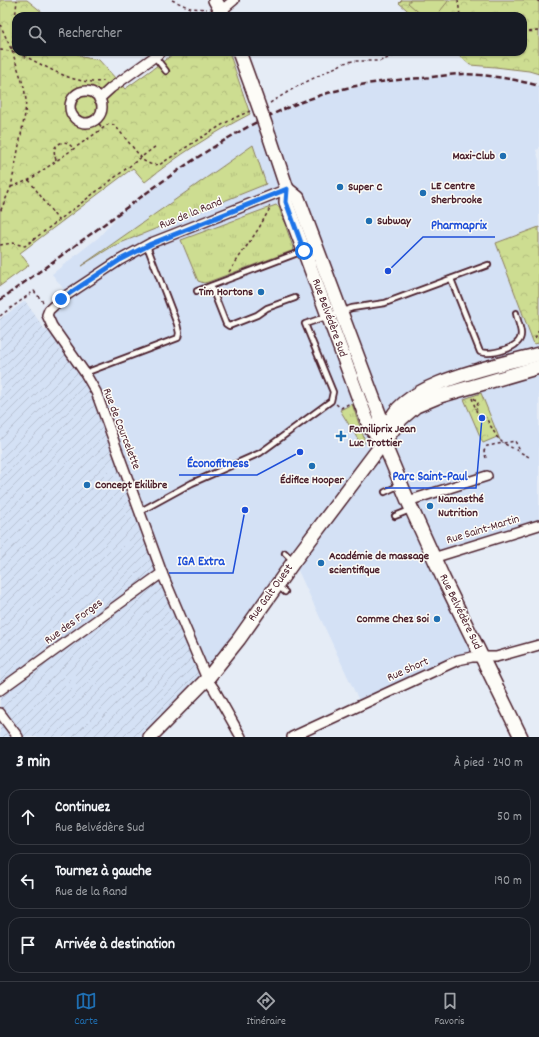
<!DOCTYPE html>
<html lang="fr">
<meta charset="utf-8">
<style>
body{margin:0;font-family:Dekko,sans-serif;background:#242831;color:#f1f3f6}
.stop{position:absolute;width:12px;height:12px;margin:-9px;border:3px solid #1a73e8;border-radius:50%;background:#fff}
.stop.end{background:#1a73e8;border-color:#fff;box-shadow:0 1px 4px #0008}
.list{margin:0;padding:0;list-style:none}
h2{display:flex;justify-content:space-between;align-items:center;height:52px;margin:0;padding:0 16px;font-size:17px}
h2 small{font-size:13px;font-weight:400;color:#9ea1a6}
.list li{display:grid;grid-template-columns:26px 1fr auto;gap:12px;align-items:center;box-sizing:border-box;height:56px;margin:0 8px 8px;padding:0 8px;border:1px solid #363941;border-radius:12px}
.list b{display:block;font-size:15px;white-space:nowrap}
.list p{margin:0;font-size:13px;white-space:nowrap;color:#9ea1a6}
.list em{font-size:13px;font-style:normal;color:#9ea1a6}
.icon{flex:none;width:22px;height:22px;fill:none;stroke:currentColor;stroke-width:2;stroke-linecap:round;stroke-linejoin:round}
.map{position:relative;flex:none;width:539px;height:737px;overflow:hidden}
.search{position:absolute;background:#171b24;box-shadow:0 1px 3px #0004;left:12px;right:12px;top:12px;height:44px;display:flex;align-items:center;gap:10px;box-sizing:border-box;padding:0 14px;border-radius:12px;color:#9ea1a6;font-size:15px}
.sheet{height:244px;background:#171b24}
nav{display:flex;justify-content:space-around;align-items:center;box-sizing:border-box;height:56px;border-top:1px solid #363941;background:#171b24;font-size:11px;color:#9ea1a6}
nav a{display:grid;justify-items:center;gap:2px}
nav .on{color:#1f6fb2}
.map>svg:first-child{display:block}
</style>
<div class="map">
<svg width="539" height="737" viewBox="0 0 539 737">
<defs>
<pattern id="industrial-furrows" width="10" height="10" patternUnits="userSpaceOnUse"><rect width="10" height="10" fill="#d4e1f5"/><path d="M-1 1l2-2M0 10L10 0M9 11l2-2" fill="none" stroke="#b8c1d2"/></pattern>
<pattern id="grass-tufts" width="24" height="20" patternUnits="userSpaceOnUse"><rect width="24" height="20" fill="#cddd91"/><path d="M3 7l-1-3M5 7V3M7 7l1-3M15 17l-1-3M17 17v-4M19 17l1-3" fill="none" stroke="#b2bd7d"/></pattern>
<pattern id="forest-crowns" width="20" height="18" patternUnits="userSpaceOnUse"><rect width="20" height="18" fill="#cddd91"/><path d="M2 6a3 3 0 1 1 6 0M12 15a3 3 0 1 1 6 0" fill="none" stroke="#b2bd7d"/></pattern>
</defs>
<rect width="100%" height="100%" fill="#e5ecf6"/>
<filter id="ink" filterUnits="userSpaceOnUse"><feTurbulence type="fractalNoise" baseFrequency=".025" numOctaves="2"/><feDisplacementMap in="SourceGraphic" scale="8" xChannelSelector="R" yChannelSelector="G"/><feConvolveMatrix kernelMatrix="1 2 1 2 8 2 1 2 1" color-interpolation-filters="sRGB"/></filter>
<g filter="url(#ink)">
<!-- built -->
<path fill="#d4e1f5" d="M463,74l33,3 43,9v63l-3,1 3,10v67l-43,16 38,101 5,-1v182l-105,33 47,99h-9l-111,48 -67,-143 -87,117 -155,-353 -3,-16 19,-15 -16,-21 47,-37 22,-25 86,-61 40,-24 55,-25 33,-11 52,-10z"/>
<!-- industrial -->
<path fill="url(#industrial-furrows)" d="M25,301l20,29 7,-4 33,47 122,306 -57,58h-150v-418z"/>
<!-- grass -->
<g fill="url(#grass-tufts)" stroke="#8c7e5e">
<path d="M253,145l13,39 -153,62 -32,20z"/>
<path d="M276,205l3,2 15,43 -86,32 -4,1 -6,-2 -17,-41z"/>
<path d="M352,404l12,34v5l-2,3 -22,-36z"/>
</g>
<!-- forest -->
<g fill="url(#forest-crowns)" stroke="#8c7e5e">
<path d="M0,0h27l20,16h-31v36h59l7,5 17,3 26,29 51,-37h53l21,62c-38,20 -72,41 -105,68l-12,-14 -113,85 9,12 -29,21z"/>
<path d="M402,0h137v74l-10,-3 -34,-4 -25,-2 -15,-13h68v-36h-109l-15,-13z"/>
<path d="M539,227v116l-5,1 -38,-101z"/>
<path d="M481,393l19,47 -3,-3 -14,6 -19,-44z"/>
</g>
<!-- pitch -->
<path fill="#cddd91" stroke="#8c7e5e" d="M410,0h39l-13,16h-13l-15,-13z"/>
<g fill="none" stroke-linecap="round" stroke-linejoin="round">
<!-- lane casing -->
<g stroke="#4a1f2b" stroke-width="8">
<g id="lane">
<path d="M155,57l11,14"/>
<path d="M451,279l29,73c11,3 41,-3 41,-18 0,-6 -4,-15 -5,-21"/>
<path d="M211,286l15,38 3,2 28,-11 10,-7 28,-10"/>
<path d="M197,291l106,-40"/>
<path d="M85,373l93,-35 1,-5 -2,-9 -30,-78"/>
<path d="M385,492l15,-7"/>
<path d="M139,512l53,-29 68,-30 71,-52 2,-9 -28,-68 47,-16 33,-5 103,-38"/>
<path d="M395,516l15,-6"/>
<path d="M285,553l7,7"/>
<path d="M278,586l7,6"/>
</g>
</g>
<!-- street casing -->
<g stroke="#4a1f2b" stroke-width="12">
<g id="street">
<path d="M212,16l9,-5 13,-11"/>
<circle cx="86" cy="107" r="16"/>
<path d="M99,99l12,-11 50,-36"/>
<path d="M408,501l79,-25"/>
<path d="M433,558l106,-33"/>
<path d="M0,690l162,-117"/>
<path d="M0,713l18,24"/>
<path d="M241,737l-27,-48 -7,-10 -45,-106 -66,-181 -11,-19 -33,-47 -5,-11 2,-5 12,-11 59,-39 31,-17 23,-9 113,-45"/>
<path d="M292,737l166,-77 14,-3h24l43,-12"/>
</g>
</g>
<!-- secondary casing -->
<g stroke="#4a1f2b" stroke-width="16">
<g id="secondary">
<path d="M215,0l9,16"/>
<path d="M239,52l15,41"/>
<path d="M269,135l18,54 -1,13 4,11 69,186 11,29 13,13"/>
<path d="M287,189l11,9 82,218 3,25 25,60 35,77 78,159"/>
<path d="M389,424c13,-42 112,-59 150,-70"/>
<path d="M150,737l57,-58 32,-40 55,-78 107,-142 15,-13 24,-10 99,-29"/>
</g>
</g>
<!-- path -->
<g stroke="#4a1f2b" stroke-width="1.5" stroke-dasharray="3 3" stroke-linecap="butt">
<path d="M172,0l18,8 17,1"/>
<path d="M458,0l2,16"/>
<path d="M537,0l2,2"/>
<path d="M0,24l12,27c31,11 58,36 92,30"/>
<path d="M523,32l16,-1"/>
<path d="M12,49l5,-49"/>
<path d="M0,50l12,1 12,36 2,13 -1,14 -14,73 -11,25"/>
<path d="M270,103l26,-16 48,-24 9,-2h27l25,-9"/>
<path d="M96,119l6,9"/>
<path d="M56,160c-3,-10 -3,-15 8,-18l4,1 5,5"/>
<path d="M29,180l29,40"/>
<path d="M11,187l18,-7 80,-56 5,1 3,3 27,33 6,3 9,1 43,-28 30,-18 18,-8"/>
<path d="M0,245l13,-2 12,3 131,-100"/>
<path d="M229,272l30,-44 11,-20 -1,-3"/>
<path d="M0,316l34,-25 9,11"/>
<path d="M535,338l4,-8"/>
<path d="M472,398l6,18 8,2 11,19 6,6 28,15"/>
<path d="M474,398l4,5 -2,6"/>
<path d="M336,404l5,4 9,-5"/>
<path d="M486,458l-2,-7 3,-5 28,-5 5,10"/>
</g>
<!-- lane -->
<use href="#lane" stroke="#fdfcf7" stroke-width="4.5"/>
<!-- street -->
<use href="#street" stroke="#fdfcf7" stroke-width="9"/>
<!-- secondary -->
<use href="#secondary" stroke="#fdfcf7" stroke-width="13"/>
<!-- rail -->
<path stroke="#4a1f2b" stroke-width="2.5" stroke-dasharray="6 3" stroke-linecap="butt" d="M0,300c43,-31 87,-63 130,-95 63,-46 128,-93 205,-114 28,-8 58,-11 87,-13 14,-1 28,-4 42,-4 25,1 51,5 75,12"/>
<!-- secondary-bridge casing -->
<g stroke="#4a1f2b" stroke-width="16" stroke-linecap="butt">
<path id="secondary-bridge" d="M254,93l15,42"/>
</g>
<!-- secondary-bridge -->
<use href="#secondary-bridge" stroke="#fdfcf7" stroke-width="13"/>
</g>
</g>
<g fill="none" stroke-linecap="round" stroke-linejoin="round" filter="url(#ink)">
<!-- route -->
<path stroke="#1a73e8" stroke-width="5" d="M61,299l59,-39 31,-16 136,-55 -1,13 18,49"/>
</g>
<!-- markers -->
<g fill="#1f6fb2" stroke="#fdfcf7" stroke-width="1.5">
<circle cx="503" cy="156" r="4"/>
<circle cx="340" cy="187" r="4"/>
<circle cx="423" cy="193" r="4"/>
<circle cx="369" cy="221" r="4"/>
<circle cx="261" cy="292" r="4"/>
<path d="M339 430h4v4h4v4h-4v4h-4v-4h-4v-4h4z"/>
<circle cx="312" cy="466" r="4"/>
<circle cx="87" cy="485" r="4"/>
<circle cx="430" cy="506" r="4"/>
<circle cx="321" cy="563" r="4"/>
<circle cx="437" cy="619" r="4"/>
</g>
<g text-anchor="middle" dominant-baseline="central" stroke-width="3" stroke-linejoin="round" paint-order="stroke">
<!-- poi labels -->
<g font-size="12" font-weight="bold" fill="#4a1f2b" stroke="#fdfcf7" text-anchor="start">
<text x="495" y="156" text-anchor="end">Maxi-Club</text>
<text x="431" y="186">LE Centre<tspan x="431" dy="14">Sherbrooke</tspan></text>
<text x="348" y="187">Super C</text>
<text x="377" y="221">Subway</text>
<text x="253" y="292" text-anchor="end">Tim Hortons</text>
<text x="349" y="429">Familiprix Jean<tspan x="349" dy="14">Luc Trottier</tspan></text>
<text x="312" y="480" text-anchor="middle">Édifice Hooper</text>
<text x="95" y="485">Concept Ekilibre</text>
<text x="438" y="499">Namasthé<tspan x="438" dy="14">Nutrition</tspan></text>
<text x="329" y="556">Académie de massage<tspan x="329" dy="14">scientifique</tspan></text>
<text x="429" y="619" text-anchor="end">Comme Chez Soi</text>
</g>
<!-- street labels -->
<g font-size="12" fill="#4a1f2b" stroke="#fdfcf7">
<text transform="translate(191 214) rotate(-22)">Rue de la Rand</text>
<text transform="translate(329 318) rotate(70)">Rue Belvédère Sud</text>
<text transform="translate(121 429) rotate(69)">Rue de Courcelette</text>
<text transform="translate(483 530) rotate(-17)">Rue Saint-Martin</text>
<text transform="translate(271 593) rotate(-54)">Rue Galt Ouest</text>
<text transform="translate(460 612) rotate(64)">Rue Belvédère Sud</text>
<text transform="translate(74 622) rotate(-36)">Rue des Forges</text>
<text transform="translate(408 670) rotate(-24)">Rue Short</text>
</g>
</g>
<!-- callouts -->
<path fill="none" stroke="#1d4ed8" stroke-width="1.5" d="M388 271L423 237H495M300 452L257 475H179M482 418L476 488H385M245 510L233 573H169"/>
<g fill="#1d4ed8" stroke="#fdfcf7" stroke-width="1.5">
<circle cx="388" cy="271" r="4"/>
<circle cx="300" cy="452" r="4"/>
<circle cx="482" cy="418" r="4"/>
<circle cx="245" cy="510" r="4"/>
</g>
<g font-size="13" text-anchor="middle" font-weight="bold" fill="#1d4ed8" stroke="#fdfcf7" stroke-width="3" stroke-linejoin="round" paint-order="stroke">
<text x="459" y="229">Pharmaprix</text>
<text x="218" y="467">Éconofitness</text>
<text x="430" y="480">Parc Saint-Paul</text>
<text x="201" y="565">IGA Extra</text>
</g>
</svg>
<div class="stop" style="left:304px;top:251px"></div>
<div class="stop end" style="left:61px;top:299px"></div>
<div class="search"><svg class="icon" aria-label="search" viewBox="0 0 24 24"><circle cx="10" cy="10" r="6"/><path d="M15 15l6 6"/></svg>Rechercher</div>
</div>
<section class="sheet">
<h2>3 min<small>À pied · 240 m</small></h2>
<ul class="list">
<li><svg class="icon" aria-label="ahead" viewBox="0 0 24 24"><path d="M12 20V5M6 11l6-6 6 6"/></svg><div><b>Continuez</b><p>Rue Belvédère Sud</p></div><em>50 m</em></li>
<li><svg class="icon" aria-label="left" viewBox="0 0 24 24"><path d="M17 20v-9H6M10 6l-5 5 5 5"/></svg><div><b>Tournez à gauche</b><p>Rue de la Rand</p></div><em>190 m</em></li>
<li><svg class="icon" aria-label="arrive" viewBox="0 0 24 24"><path d="M6 21V4h12l-3 4 3 4H6"/></svg><div><b>Arrivée à destination</b></div></li>
</ul>
</section>
<nav>
<a class="on"><svg class="icon" aria-label="map" viewBox="0 0 24 24"><path d="M3 6l6-2 6 2 6-2v14l-6 2-6-2-6 2zM9 4v14M15 6v14"/></svg>Carte</a>
<a><svg class="icon" aria-label="directions" viewBox="0 0 24 24"><path d="M12 3l9 9-9 9-9-9zM9 14v-3h6M13 9l2 2-2 2"/></svg>Itinéraire</a>
<a><svg class="icon" aria-label="saved" viewBox="0 0 24 24"><path d="M7 4h10v16l-5-4-5 4z"/></svg>Favoris</a>
</nav>
